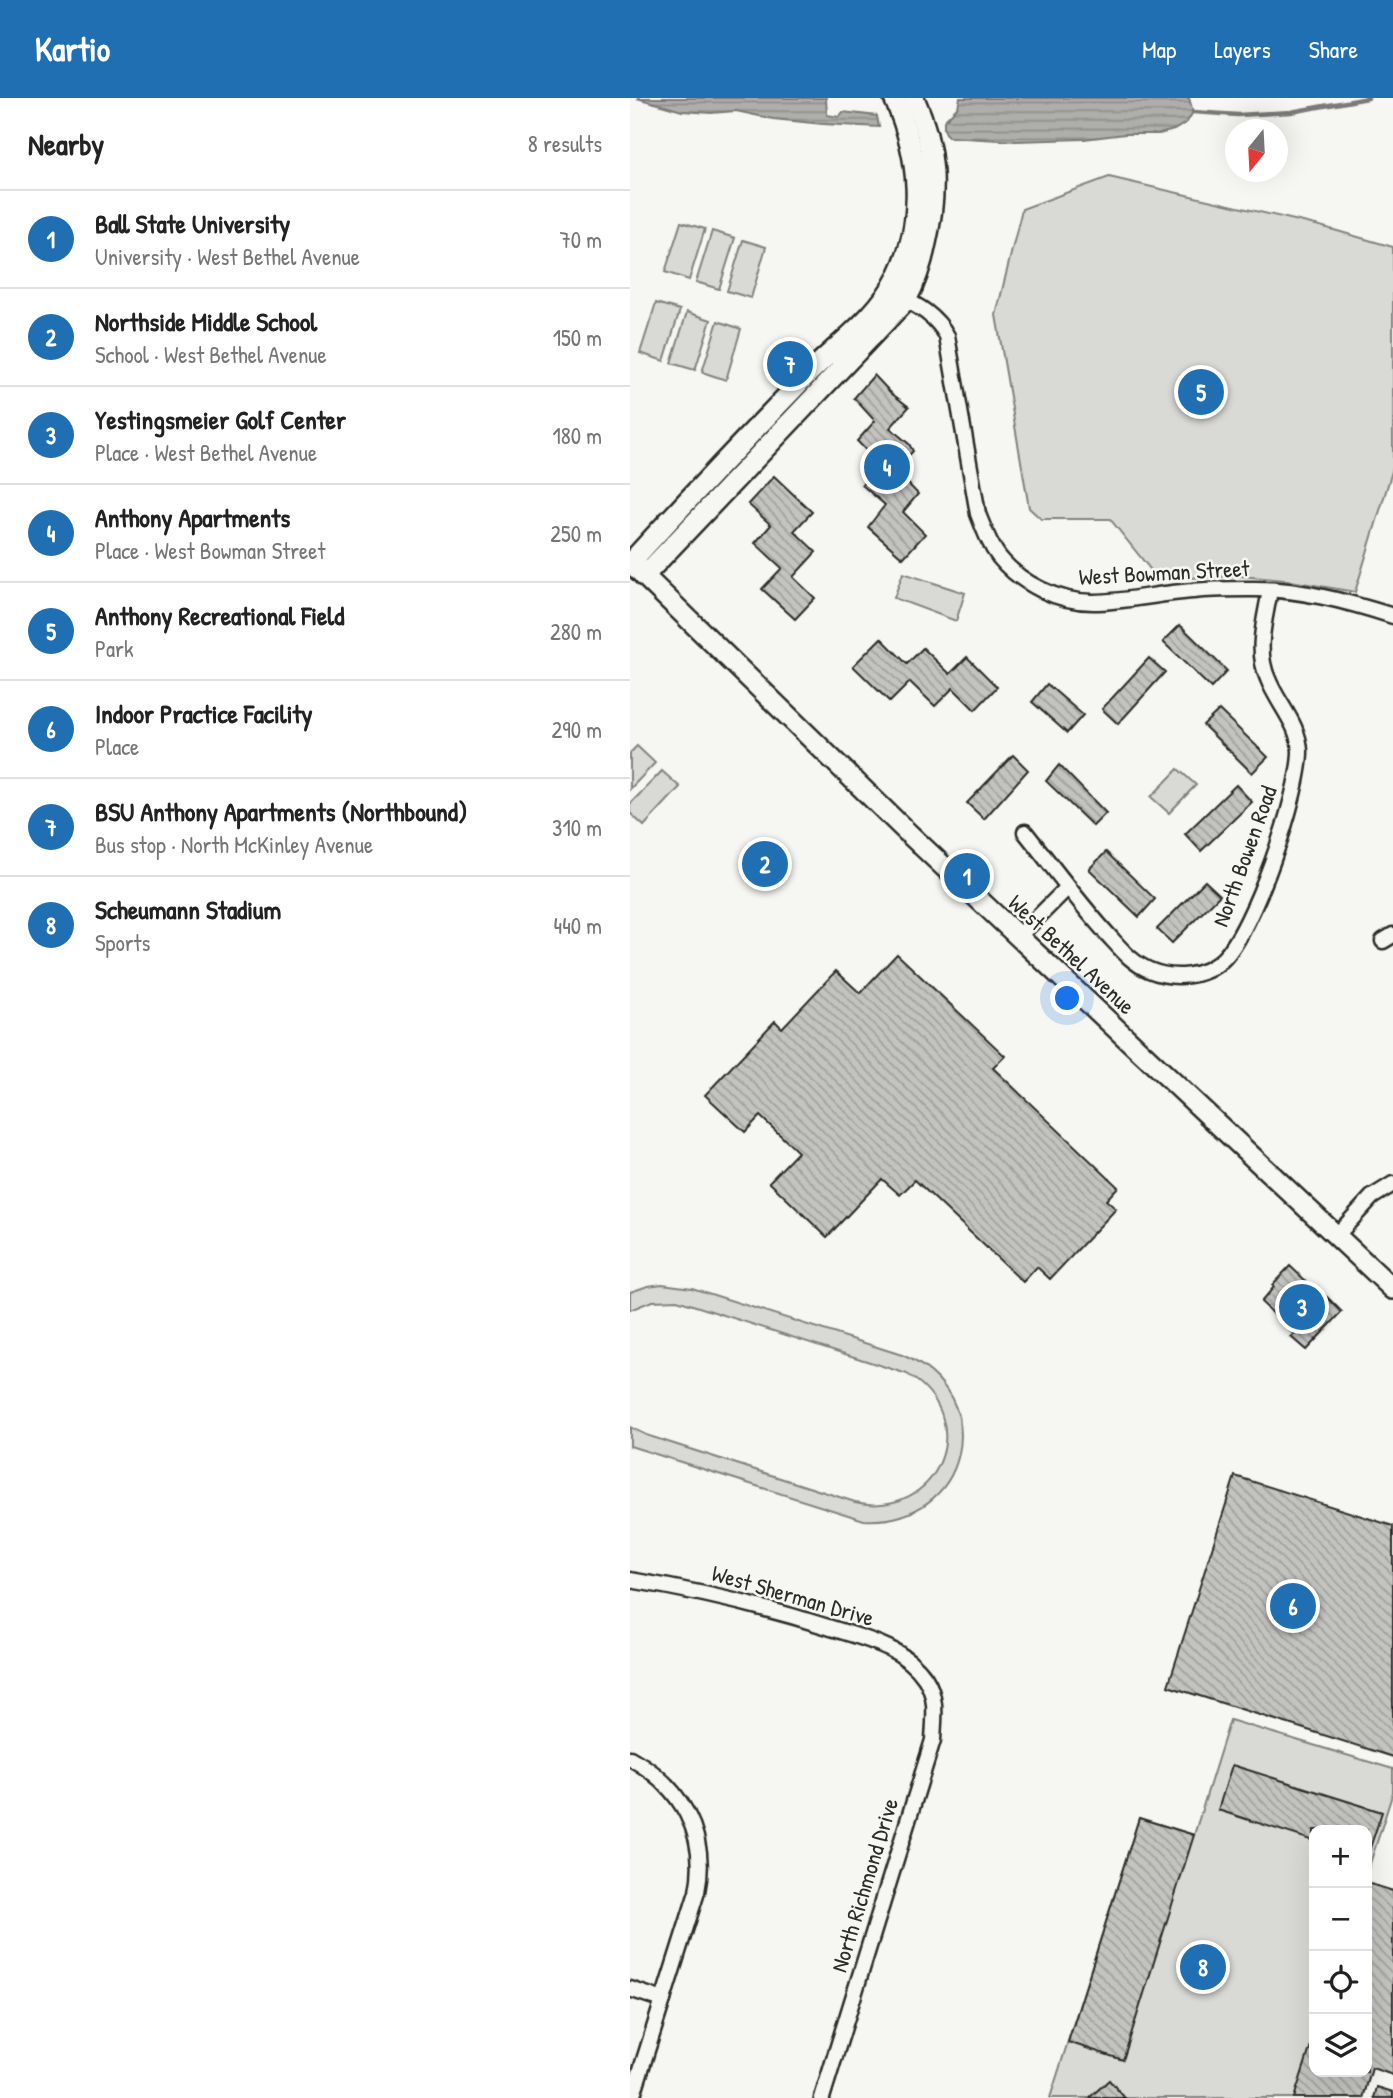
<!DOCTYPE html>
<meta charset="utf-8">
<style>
body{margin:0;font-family:"Patrick Hand",sans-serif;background:#f2f2f2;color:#222}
.controls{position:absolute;right:21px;bottom:21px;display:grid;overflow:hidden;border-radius:14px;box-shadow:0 7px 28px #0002}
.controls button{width:63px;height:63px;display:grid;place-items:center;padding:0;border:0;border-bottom:2px solid #e0e0e0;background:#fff;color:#222;font:35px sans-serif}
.compass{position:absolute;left:595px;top:21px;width:63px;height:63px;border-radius:50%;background:#fff;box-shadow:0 7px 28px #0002;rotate:198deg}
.you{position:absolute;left:438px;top:901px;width:24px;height:24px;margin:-18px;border:5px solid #fff;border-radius:50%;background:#1a73e8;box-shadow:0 0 0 10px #1a73e833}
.badge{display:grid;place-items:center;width:46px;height:46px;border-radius:50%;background:#1f6fb2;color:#fff;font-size:23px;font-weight:700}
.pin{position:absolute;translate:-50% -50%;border:4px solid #fff;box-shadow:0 2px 7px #0006}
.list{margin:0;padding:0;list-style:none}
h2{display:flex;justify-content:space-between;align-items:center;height:91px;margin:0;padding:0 28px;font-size:30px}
h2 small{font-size:23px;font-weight:400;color:#767676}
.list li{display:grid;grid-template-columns:46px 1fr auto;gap:21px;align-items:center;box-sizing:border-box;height:98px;padding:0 28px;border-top:2px solid #e0e0e0}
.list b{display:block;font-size:26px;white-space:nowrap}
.list p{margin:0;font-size:23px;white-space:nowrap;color:#767676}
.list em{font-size:23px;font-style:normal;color:#767676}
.icon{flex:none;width:38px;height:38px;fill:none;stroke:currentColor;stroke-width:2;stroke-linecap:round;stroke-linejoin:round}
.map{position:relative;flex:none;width:763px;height:2000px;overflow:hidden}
header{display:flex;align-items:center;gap:42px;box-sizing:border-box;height:98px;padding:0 35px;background:#1f6fb2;color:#fff}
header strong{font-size:33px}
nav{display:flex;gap:38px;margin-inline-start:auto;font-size:24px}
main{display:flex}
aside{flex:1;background:#fff}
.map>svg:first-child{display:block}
</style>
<header>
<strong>Kartio</strong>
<nav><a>Map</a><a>Layers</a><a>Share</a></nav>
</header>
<main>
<aside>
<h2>Nearby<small>8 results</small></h2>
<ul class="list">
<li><span class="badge">1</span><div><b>Ball State University</b><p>University · West Bethel Avenue</p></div><em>70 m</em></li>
<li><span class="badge">2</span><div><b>Northside Middle School</b><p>School · West Bethel Avenue</p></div><em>150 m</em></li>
<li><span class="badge">3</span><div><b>Yestingsmeier Golf Center</b><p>Place · West Bethel Avenue</p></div><em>180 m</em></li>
<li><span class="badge">4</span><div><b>Anthony Apartments</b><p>Place · West Bowman Street</p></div><em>250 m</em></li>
<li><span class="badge">5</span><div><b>Anthony Recreational Field</b><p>Park</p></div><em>280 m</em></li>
<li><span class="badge">6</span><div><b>Indoor Practice Facility</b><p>Place</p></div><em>290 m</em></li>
<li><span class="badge">7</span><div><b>BSU Anthony Apartments (Northbound)</b><p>Bus stop · North McKinley Avenue</p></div><em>310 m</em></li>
<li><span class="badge">8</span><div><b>Scheumann Stadium</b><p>Sports</p></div><em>440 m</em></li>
</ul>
</aside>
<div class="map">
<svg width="763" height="2000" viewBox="0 0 763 2000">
<defs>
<pattern id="water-rules" width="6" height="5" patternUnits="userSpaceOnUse" patternTransform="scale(1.75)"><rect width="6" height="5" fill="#aeaeab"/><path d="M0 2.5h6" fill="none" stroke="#8e8e8b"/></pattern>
<pattern id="building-back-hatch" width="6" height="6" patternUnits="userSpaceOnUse" patternTransform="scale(1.75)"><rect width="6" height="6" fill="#c3c3c0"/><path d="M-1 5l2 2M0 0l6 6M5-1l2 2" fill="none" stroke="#9f9f9c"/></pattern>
</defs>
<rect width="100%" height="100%" fill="#f6f6f2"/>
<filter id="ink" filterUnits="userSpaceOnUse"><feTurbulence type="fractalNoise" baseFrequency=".0143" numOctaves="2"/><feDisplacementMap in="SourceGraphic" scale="14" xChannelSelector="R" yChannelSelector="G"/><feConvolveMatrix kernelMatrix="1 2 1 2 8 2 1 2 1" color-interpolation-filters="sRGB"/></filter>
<g filter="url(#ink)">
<!-- park -->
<g fill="#d9d9d5" stroke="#828280" stroke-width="2">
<path d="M479,79l211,49 73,21v221l-38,124 -70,-12 -45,-4 -82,3 -48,-60h-69l-12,-11 -33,-193 26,-106z"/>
<path d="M51,124l24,7 -16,51 -24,-8z"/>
<path d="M82,133l23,7 -16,51 -23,-7z"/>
<path d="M113,142l23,7 -15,51 -24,-7z"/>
<path d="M26,205l24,7 -16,51 -24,-8z"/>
<path d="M57,214l24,8 -16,50 -24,-7z"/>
<path d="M88,223l23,8 -15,51 -24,-8z"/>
<path d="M273,475l62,20 -9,28 -62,-23z"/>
<path d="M7,648l18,17 -25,26v-36z"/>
<path d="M548,671l18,16 -27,28 -18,-16z"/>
<path d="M32,673l18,16 -36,39 -14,-13v-9z"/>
<path d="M32,1186l30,4 210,67c97,40 67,171 -38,165l-234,-74v-19l16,8 209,67c84,19 126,-84 52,-128l-230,-74 -25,1 -22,9v-18l18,-6z"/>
<path d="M600,1622l163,49v23l-26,81v-43h-53v242h53v-189l26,8 -21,177 -9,30h-313l89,-280 55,17z"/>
</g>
<!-- water -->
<g fill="url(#water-rules)" stroke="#7a7a78" stroke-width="2">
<path d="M7,0h189l1,17 12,2 4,-5 34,4 2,11 -56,-3 -50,-5 -37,-8 -25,2 -29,-2z"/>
<path d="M330,0h229l4,14 -6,10 -13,8 -15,4h-34l-41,5 -68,2 -68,-4 -4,-8v-8l14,-14z"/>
</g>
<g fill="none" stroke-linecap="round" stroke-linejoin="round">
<!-- stream -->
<path stroke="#7a7a78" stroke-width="4.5" d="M563,14l45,3 53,-3 77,-14"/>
</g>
<!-- building -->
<g fill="url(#building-back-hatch)" stroke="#2b2b2b" stroke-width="2">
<path d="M244,277l17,18 18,14 -19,21 19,16 4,7 -18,19 23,24 -15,18 22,22 -22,24 -35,-31 17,-22 -23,-20 17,-21 -22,-23 18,-20 -21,-23z"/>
<path d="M144,378l38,36 -18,19 22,21 -23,25 22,21 -20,21 -33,-30 20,-21 -27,-25 16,-18 -23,-21z"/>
<path d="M550,527l47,46 -16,17 -48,-46z"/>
<path d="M251,540l26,26 16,-16 27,26 17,-17 30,30 -22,23 -22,-22 -18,18 -25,-24 -20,20 -37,-36z"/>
<path d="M519,560l16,14 -47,52 -16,-15z"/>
<path d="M417,586l36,31 -16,18 -35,-31z"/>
<path d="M589,612l49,47 -16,16 -49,-48z"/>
<path d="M383,657l15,15 -44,49 -17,-16z"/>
<path d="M429,667l47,48 -13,13 -47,-45z"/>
<path d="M606,687l16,17 -51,49 -16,-17z"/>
<path d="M476,754l49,47 -16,18 -50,-48z"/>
<path d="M575,783l15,14 -48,48 -15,-14z"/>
<path d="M267,856l108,102 -12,12 125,119 -12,13 10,9 -66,70 -13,-12 -14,15 -108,-102 -15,15 -18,-16 -55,58 -58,-55 29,-30 -38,-36 -15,16 -40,-37 70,-74 7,7 54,-57 24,22z"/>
<path d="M660,1168l35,33 2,-2 15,15 -36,38 -15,-13 4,-3 -34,-32 13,-15 -2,-2z"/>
<path d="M605,1378l158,50v231l-225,-71z"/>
<path d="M602,1667l150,47 -15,45v-27h-53v11l-96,-31z"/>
<path d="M509,1720l55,17 -71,225 -55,-18z"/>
<path d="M737,1785l26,8v184l-21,-7 -9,30h-69l20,-62v36h53z"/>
<path d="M479,1982l16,18h-36z"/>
<path d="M747,1989l16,5v6h-19z"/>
</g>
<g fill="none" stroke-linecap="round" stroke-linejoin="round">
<!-- minor casing -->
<g stroke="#2b2b2b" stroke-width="19">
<g id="minor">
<path d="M269,199c20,9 37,19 48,39l31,178c6,15 11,30 21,43 22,27 59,45 94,45 33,0 67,-9 100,-11 18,-2 36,-2 54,-2 50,-1 99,12 146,27"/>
<path d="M395,734c28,35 54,71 84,104 12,13 23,27 40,34 24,10 55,8 74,-11 30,-29 77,-165 77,-208 -1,-27 -23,-48 -32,-72 -13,-29 -3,-59 2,-89"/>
<path d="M388,839l50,-50"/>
<path d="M753,843l10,-6"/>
<path d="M707,1137l35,-38 21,-13"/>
<path d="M0,1482c67,11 132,26 198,47 34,11 75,19 97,51 13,20 9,40 8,62l-111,358"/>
<path d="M0,1660c50,27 79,76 67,134l-65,206"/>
<path d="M0,1891l33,11"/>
</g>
</g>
<!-- major casing -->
<g stroke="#2b2b2b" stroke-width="24">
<g id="major">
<path d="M0,464l276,269 487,458"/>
<path d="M0,465c59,-65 119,-128 180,-191 29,-29 68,-56 87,-94 29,-58 23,-122 -3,-180"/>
<path d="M14,478l262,-276c10,-18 16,-37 20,-57 12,-52 10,-96 -12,-145"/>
</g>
</g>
<!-- minor -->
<use href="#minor" stroke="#f6f6f2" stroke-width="14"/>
<!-- major -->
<use href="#major" stroke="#f6f6f2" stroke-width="19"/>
</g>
</g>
<g text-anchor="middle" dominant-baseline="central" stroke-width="5" stroke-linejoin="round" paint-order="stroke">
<!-- street labels -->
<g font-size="23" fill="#2b2b2b" stroke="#f6f6f2">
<text transform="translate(534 474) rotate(-3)">West Bowman Street</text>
<text transform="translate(614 758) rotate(-70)">North Bowen Road</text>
<text transform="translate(442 856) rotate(43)">West Bethel Avenue</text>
<text transform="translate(163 1497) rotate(16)">West Sherman Drive</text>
<text transform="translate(234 1787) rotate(-73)">North Richmond Drive</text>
</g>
</g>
</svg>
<div class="controls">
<button>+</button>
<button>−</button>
<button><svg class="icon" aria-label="locate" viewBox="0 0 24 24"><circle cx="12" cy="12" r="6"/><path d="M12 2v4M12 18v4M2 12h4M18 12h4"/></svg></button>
<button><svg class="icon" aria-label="layers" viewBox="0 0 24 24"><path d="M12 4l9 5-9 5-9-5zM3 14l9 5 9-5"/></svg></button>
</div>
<svg class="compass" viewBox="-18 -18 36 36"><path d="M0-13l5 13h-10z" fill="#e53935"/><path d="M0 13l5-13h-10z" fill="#767676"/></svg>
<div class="you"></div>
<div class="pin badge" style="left:337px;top:778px">1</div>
<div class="pin badge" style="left:135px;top:766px">2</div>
<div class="pin badge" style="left:672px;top:1209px">3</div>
<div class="pin badge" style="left:257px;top:369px">4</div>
<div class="pin badge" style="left:571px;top:294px">5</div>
<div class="pin badge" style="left:663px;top:1508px">6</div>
<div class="pin badge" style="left:160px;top:266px">7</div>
<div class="pin badge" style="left:573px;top:1869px">8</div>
</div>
</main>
